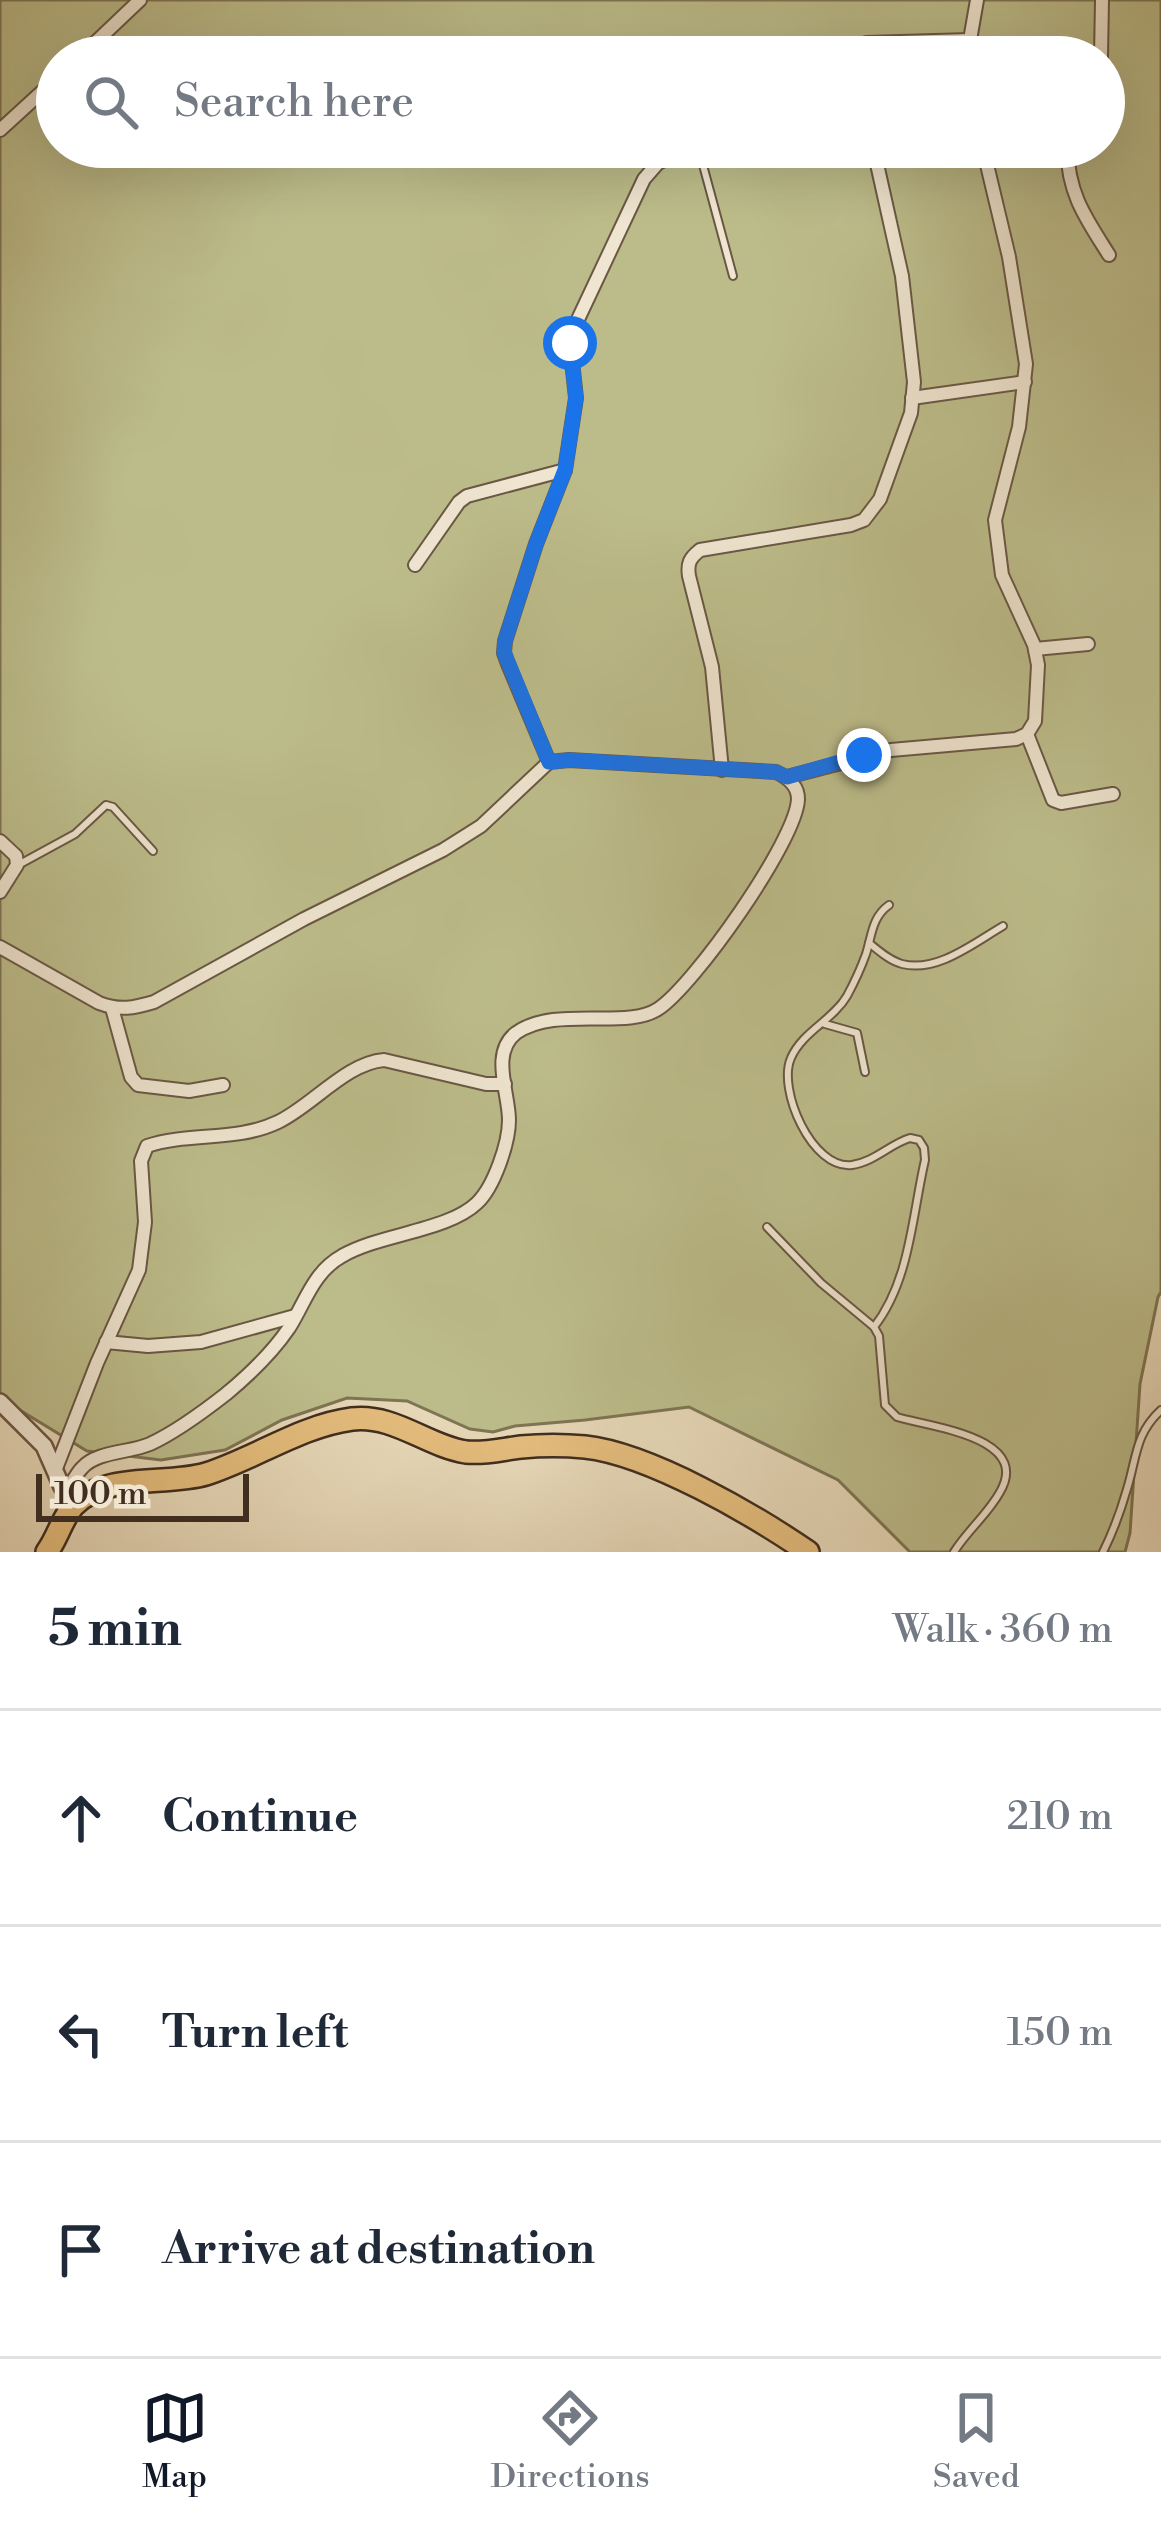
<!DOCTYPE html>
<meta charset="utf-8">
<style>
body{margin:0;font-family:"Libre Bodoni",serif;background:#f6f6f7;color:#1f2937}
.scale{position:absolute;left:36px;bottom:30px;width:213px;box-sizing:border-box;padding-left:12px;border:6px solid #412e1f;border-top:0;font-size:33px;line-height:42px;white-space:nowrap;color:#412e1f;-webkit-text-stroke:9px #efe5d0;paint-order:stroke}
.stop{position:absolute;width:36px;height:36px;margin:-27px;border:9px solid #1a73e8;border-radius:50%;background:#fff}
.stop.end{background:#1a73e8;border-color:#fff;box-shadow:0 3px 12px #0008}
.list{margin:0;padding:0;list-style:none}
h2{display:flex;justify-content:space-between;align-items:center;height:156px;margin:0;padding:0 48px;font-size:51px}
h2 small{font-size:39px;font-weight:400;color:#747a83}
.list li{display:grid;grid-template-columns:78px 1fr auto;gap:36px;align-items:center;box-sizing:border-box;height:216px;padding:0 48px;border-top:3px solid #e0e1e3}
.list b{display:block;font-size:45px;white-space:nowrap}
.list em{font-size:39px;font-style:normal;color:#747a83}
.icon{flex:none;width:66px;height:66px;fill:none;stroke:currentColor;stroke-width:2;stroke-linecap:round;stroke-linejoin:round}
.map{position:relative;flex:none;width:1161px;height:1552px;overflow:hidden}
.search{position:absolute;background:#fff;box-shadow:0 12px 48px #0002;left:36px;right:36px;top:36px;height:132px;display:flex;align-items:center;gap:30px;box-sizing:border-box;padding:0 42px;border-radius:66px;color:#747a83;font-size:45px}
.sheet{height:804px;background:#fff}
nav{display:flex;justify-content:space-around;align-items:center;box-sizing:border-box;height:168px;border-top:3px solid #e0e1e3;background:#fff;font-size:33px;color:#747a83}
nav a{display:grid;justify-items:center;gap:6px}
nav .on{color:#111827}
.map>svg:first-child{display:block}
</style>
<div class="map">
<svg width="1161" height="1552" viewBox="0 0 1161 1552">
<rect width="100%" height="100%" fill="#e6d7b7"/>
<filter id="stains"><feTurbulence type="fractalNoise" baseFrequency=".00167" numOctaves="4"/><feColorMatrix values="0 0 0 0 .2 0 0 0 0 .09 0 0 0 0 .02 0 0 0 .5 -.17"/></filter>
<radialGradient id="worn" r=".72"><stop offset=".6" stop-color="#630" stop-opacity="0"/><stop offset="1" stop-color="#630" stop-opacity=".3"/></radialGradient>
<!-- green -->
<path fill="#bcbc8a" stroke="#7e7554" stroke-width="3" fill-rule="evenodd" d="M0,0h1161v1292l-3,5 -18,87 -10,149 -5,19h-215l-72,-72 -149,-73 -104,13 -70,6 -22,6 -23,-3 -63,-28 -60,-3 -65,22 -57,30 -64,10 -74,-9 -87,-53zM57,57h1047v90h-1047z"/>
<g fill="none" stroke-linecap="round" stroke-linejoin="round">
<!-- service casing -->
<g stroke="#6a5845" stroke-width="10">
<g id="service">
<path d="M700,154l33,122"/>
<path d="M20,864l55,-30 31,-29 7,2 40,44"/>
<path d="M869,943c10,8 21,18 33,21 35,9 72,-21 101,-38"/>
<path d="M825,1024l32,9 8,39"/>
<path d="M767,1227l54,56 53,44 5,9 6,69 12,12c33,10 135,20 103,75 -12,22 -33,39 -46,60"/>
<path d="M874,1327c36,-46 38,-111 51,-167l-1,-12 -5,-8 -9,-2c-20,6 -36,24 -58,27 -40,5 -75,-76 -61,-107 11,-26 42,-38 56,-62 7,-13 14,-28 19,-42 6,-19 6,-37 23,-49"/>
<path d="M1103,1552c10,-20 18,-42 24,-63 10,-32 8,-55 34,-79"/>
</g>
</g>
<!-- minor casing -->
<g stroke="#6a5845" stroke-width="16">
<g id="minor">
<path d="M866,43l104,-3"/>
<path d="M80,57l60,-57"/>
<path d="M972,57l-2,-17 7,-40"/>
<path d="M1101,57l1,-57"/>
<path d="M0,130l57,-52"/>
<path d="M1067,147c1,47 18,70 42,108"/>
<path d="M912,398l113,-16"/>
<path d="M415,565l44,-63 8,-6 98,-26"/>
<path d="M1035,649l53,-5"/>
<path d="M1027,734l26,66 8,3 52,-9"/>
<path d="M549,762l-41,-98 -4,-11 1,-12 31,-97 29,-74 11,-72 -6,-55 3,-13 71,-151 14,-16 18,-9h308"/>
<path d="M722,770l-10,-103 -23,-91c-2,-13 1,-18 11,-26l151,-25 13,-5 16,-21 31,-86 3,-31 -12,-106 -27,-121"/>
<path d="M787,777l104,-27 125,-11 11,-5 8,-13 3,-56 -4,-20 -32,-70 -7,-55 24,-93 7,-63 -17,-107 -26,-109"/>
<path d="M0,841l16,15 1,9 -17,27"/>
<path d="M0,947l99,56c21,8 35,5 55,-1l150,-83 139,-69 38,-24 68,-64 20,-2 207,12c11,5 22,13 22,27 -1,41 -105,188 -140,210 -32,21 -103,-4 -142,24 -26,20 -7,60 -7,87 0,23 -15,67 -32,83 -29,28 -98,31 -135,53 -29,16 -37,47 -53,72 -17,25 -40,47 -63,66 -23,18 -50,38 -76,50 -21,9 -53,7 -68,24 -6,6 -10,15 -15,23"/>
<path d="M112,1008l19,69 7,8 51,6 34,-6"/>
<path d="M106,1342l42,4 53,-4 94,-26"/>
<path d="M55,1471l42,-108 42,-93 6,-48 -4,-61 6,-15c42,-14 89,-4 131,-24 34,-16 68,-59 106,-62l102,24h19"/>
</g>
</g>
<!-- tertiary casing -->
<g stroke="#6a5845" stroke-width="20">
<path id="tertiary" d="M0,1402l44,44 18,41 19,13"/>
</g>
<!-- primary casing -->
<g stroke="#412e1f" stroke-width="26">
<path id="primary" d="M47,1552c11,-15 15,-34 27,-47 33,-33 92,-19 132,-31 50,-16 94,-48 146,-55 42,-5 75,27 114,33 19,2 37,-3 55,-5 21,-2 43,-2 64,0 65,7 169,68 223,105"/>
</g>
<!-- service -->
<use href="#service" stroke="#efe5d0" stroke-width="6"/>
<!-- minor -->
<use href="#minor" stroke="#efe5d0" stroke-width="12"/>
<!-- tertiary -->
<use href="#tertiary" stroke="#efe5d0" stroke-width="15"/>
<!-- primary -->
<use href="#primary" stroke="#e3bc7c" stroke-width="21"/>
</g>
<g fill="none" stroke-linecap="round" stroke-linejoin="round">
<!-- route -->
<path stroke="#1a73e8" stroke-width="15" d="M570,343l6,55 -11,72 -29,74 -31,97 -1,11 45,110 20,-2 207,12 11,5 77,-22"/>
</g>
<rect width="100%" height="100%" filter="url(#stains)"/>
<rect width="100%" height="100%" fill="url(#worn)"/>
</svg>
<div class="scale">100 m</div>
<div class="stop" style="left:570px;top:343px"></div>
<div class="stop end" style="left:864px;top:755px"></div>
<div class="search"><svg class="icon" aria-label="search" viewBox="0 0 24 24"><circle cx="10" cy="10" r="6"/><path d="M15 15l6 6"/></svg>Search here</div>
</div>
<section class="sheet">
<h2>5 min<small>Walk · 360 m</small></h2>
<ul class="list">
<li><svg class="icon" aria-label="ahead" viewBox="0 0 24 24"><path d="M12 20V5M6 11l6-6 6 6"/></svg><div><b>Continue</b></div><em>210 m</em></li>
<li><svg class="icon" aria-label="left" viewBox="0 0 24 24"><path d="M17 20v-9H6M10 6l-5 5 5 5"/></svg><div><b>Turn left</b></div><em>150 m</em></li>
<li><svg class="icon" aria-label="arrive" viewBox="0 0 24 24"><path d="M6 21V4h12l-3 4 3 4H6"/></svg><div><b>Arrive at destination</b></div></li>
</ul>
</section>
<nav>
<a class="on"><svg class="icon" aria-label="map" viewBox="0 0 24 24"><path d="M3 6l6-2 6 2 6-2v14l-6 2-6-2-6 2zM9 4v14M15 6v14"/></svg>Map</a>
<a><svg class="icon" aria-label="directions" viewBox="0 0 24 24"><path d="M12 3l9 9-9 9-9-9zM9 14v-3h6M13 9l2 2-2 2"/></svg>Directions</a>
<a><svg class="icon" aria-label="saved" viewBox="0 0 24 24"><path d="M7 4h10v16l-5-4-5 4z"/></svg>Saved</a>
</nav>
